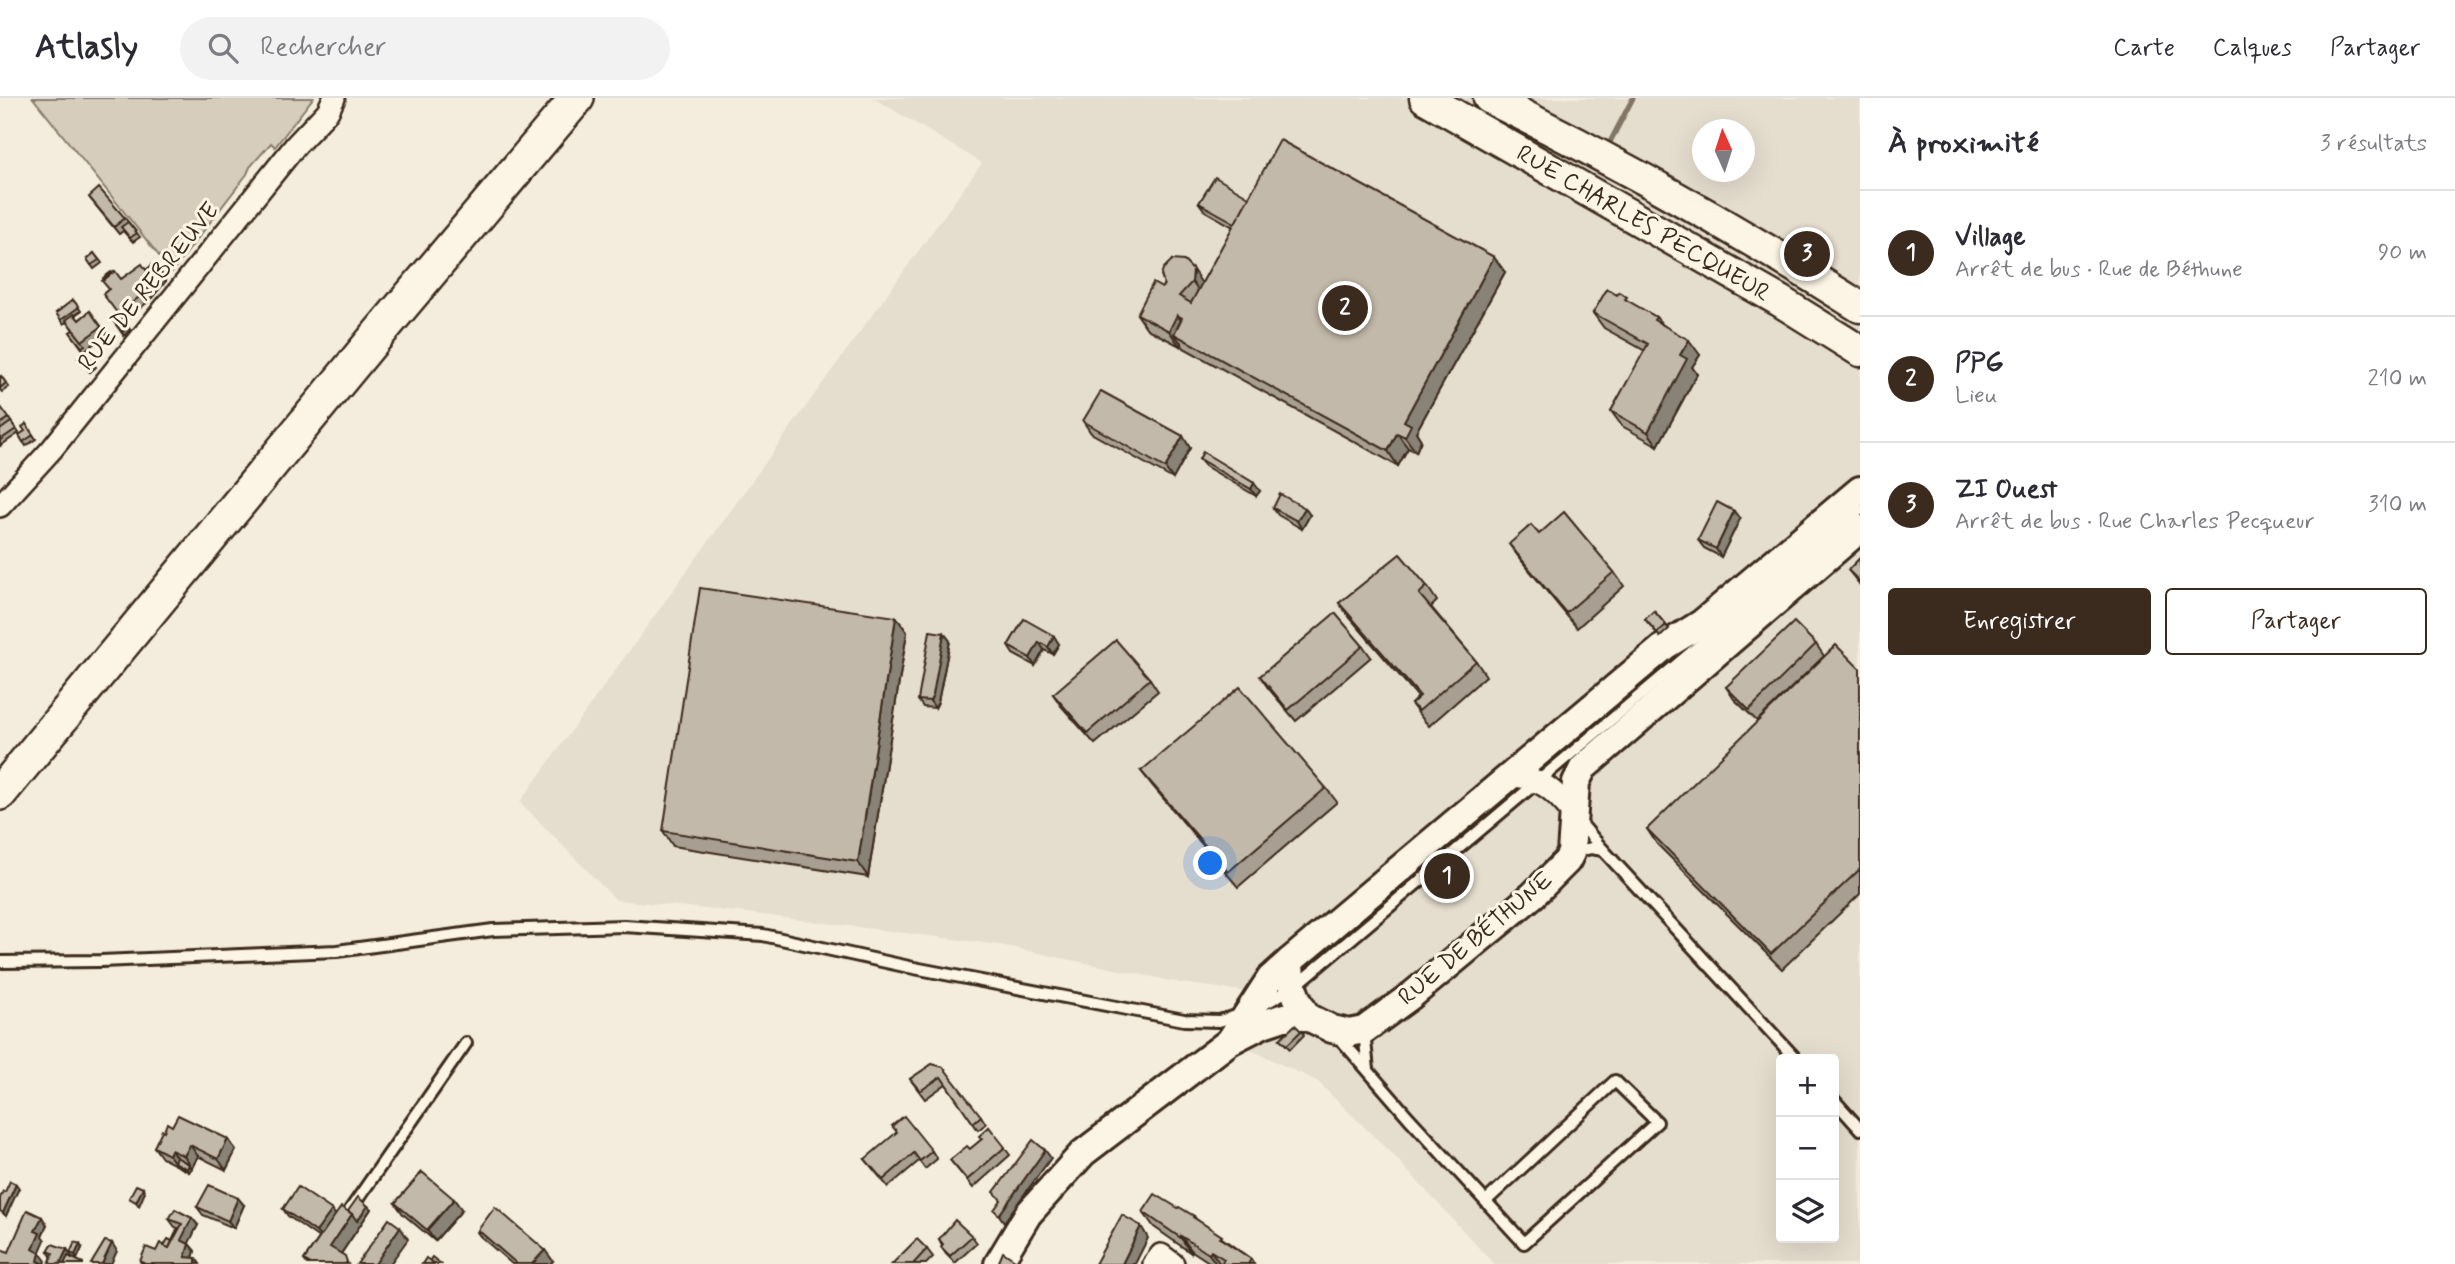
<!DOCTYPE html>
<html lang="fr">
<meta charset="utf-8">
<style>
body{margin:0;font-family:Mynerve,sans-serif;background:#f2f2f3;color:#2b2b33}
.controls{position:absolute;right:21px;bottom:21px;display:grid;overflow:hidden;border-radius:7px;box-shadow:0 7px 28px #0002}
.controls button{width:63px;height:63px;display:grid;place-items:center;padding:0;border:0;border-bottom:2px solid #e1e1e2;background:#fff;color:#2b2b33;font:35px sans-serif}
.compass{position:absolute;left:1692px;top:21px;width:63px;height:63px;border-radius:50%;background:#fff;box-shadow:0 7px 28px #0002;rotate:357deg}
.you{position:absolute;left:1211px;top:766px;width:24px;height:24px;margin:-18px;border:5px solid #fff;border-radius:50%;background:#1a73e8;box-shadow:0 0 0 10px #1a73e833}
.badge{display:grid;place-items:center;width:46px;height:46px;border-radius:50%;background:#3b2a1e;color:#fff;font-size:23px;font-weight:700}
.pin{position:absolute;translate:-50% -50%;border:4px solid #fff;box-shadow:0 2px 7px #0006}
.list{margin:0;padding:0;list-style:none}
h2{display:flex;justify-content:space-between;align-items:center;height:91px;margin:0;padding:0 28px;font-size:30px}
h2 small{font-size:23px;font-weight:400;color:#7c7c81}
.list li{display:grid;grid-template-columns:46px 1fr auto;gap:21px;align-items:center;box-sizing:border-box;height:126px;padding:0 28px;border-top:2px solid #e1e1e2}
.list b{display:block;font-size:26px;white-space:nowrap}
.list p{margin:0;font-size:23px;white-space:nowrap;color:#7c7c81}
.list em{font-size:23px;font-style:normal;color:#7c7c81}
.actions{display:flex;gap:14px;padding:21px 28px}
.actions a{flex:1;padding:16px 0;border:2px solid #3b2a1e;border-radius:7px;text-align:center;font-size:24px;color:#3b2a1e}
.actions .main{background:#3b2a1e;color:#fff}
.icon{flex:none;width:38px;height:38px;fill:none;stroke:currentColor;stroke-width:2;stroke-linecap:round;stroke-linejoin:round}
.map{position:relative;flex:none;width:1860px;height:1166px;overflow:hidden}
header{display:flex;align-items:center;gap:42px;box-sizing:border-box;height:98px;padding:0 35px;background:#fff;border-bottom:2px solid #e1e1e2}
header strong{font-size:33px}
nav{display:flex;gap:38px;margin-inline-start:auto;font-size:24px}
.search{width:490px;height:63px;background:#f2f2f3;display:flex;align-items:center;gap:18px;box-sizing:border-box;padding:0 24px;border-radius:38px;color:#7c7c81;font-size:26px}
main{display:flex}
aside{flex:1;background:#fff}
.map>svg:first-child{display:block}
</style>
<header>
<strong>Atlasly</strong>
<div class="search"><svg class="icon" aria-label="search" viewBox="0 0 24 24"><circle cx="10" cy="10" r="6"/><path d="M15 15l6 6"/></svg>Rechercher</div>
<nav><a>Carte</a><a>Calques</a><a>Partager</a></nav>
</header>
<main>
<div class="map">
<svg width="1860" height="1166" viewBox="0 0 1860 1166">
<rect width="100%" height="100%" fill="#f4eddd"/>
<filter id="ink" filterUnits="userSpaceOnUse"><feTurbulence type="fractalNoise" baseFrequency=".0143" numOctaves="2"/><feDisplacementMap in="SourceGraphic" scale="14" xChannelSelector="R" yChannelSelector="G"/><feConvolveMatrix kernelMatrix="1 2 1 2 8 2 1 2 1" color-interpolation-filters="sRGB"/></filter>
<g filter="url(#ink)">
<!-- built -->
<path fill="#e5ddce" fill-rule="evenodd" d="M873,0h987v1166h-366l-100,-108 -77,-75 -66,-31 -9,-59 -61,-8 -181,-38 -253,-32 -131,-13 -96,-98 462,-639zM1702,32h42v42h-42zM1781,961h53v179h-53z"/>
<!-- green -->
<path fill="#d6cdbd" stroke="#887c6e" stroke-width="2" d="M33,0h280l-38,49 -4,-4 -21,24 -3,7 -75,98z"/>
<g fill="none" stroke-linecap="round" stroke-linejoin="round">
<!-- stream -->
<path stroke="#817466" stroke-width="5" d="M1610,44l23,-44"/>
<!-- service casing -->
<g stroke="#3b2a1e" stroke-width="16">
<g id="service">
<path d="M1578,722l25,30 193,209"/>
<path d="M1571,755l20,-5 12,2"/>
<path d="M0,864l101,-1 236,-10 156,-21 131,-4 139,9 146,32 275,53 35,1 21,-6"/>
<path d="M1261,908l33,-19 566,-477"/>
<path d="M1364,933l4,39"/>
<path d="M1338,938l71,82 115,125 133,-121 -42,-41 -129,120"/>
<path d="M1834,1002l26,29"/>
<path d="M350,1112l116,-167"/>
</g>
</g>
<!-- minor casing -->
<g stroke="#3b2a1e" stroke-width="26">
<g id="minor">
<path d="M0,408l52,-57 244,-304 32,-34 6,-13"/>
<path d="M1511,678c29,1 44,15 61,36"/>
<path d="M1154,1166l7,-9 12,9"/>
</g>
</g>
<!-- tertiary casing -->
<g stroke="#3b2a1e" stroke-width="32">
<g id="tertiary">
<path d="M1290,863c0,22 5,38 18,56"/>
<path d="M1231,941l39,-60 20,-18 375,-315 37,-23 158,-133"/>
<path d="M998,1166l30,-50 55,-61 147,-112 33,-17 21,-7h24l24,12 17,4 15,-3 48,-35 121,-100 34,-34 4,-8 5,-71 7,-14 277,-239"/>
</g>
</g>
<!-- secondary casing -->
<g stroke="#3b2a1e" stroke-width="35">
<g id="secondary">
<path d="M1425,0l355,203 80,50"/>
<path d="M1489,0c127,63 251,133 371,209"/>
</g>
</g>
<!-- primary casing -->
<g stroke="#3b2a1e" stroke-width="38">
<path id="primary" d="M0,695l380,-461 197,-234"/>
</g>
<!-- service -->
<use href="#service" stroke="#fcf5e5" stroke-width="10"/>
<!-- minor -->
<use href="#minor" stroke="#fcf5e5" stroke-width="21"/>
<!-- tertiary -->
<use href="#tertiary" stroke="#fcf5e5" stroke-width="26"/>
<!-- secondary -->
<use href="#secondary" stroke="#fcf5e5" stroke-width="30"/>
<!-- primary -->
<use href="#primary" stroke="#fcf5e5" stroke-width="33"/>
</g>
<!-- wall -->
<g fill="#a89f92" stroke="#3b2a1e" stroke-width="2">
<path d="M89,99l36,21 15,19 -7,5 -10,-11 -4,3z"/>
<path d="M1249,99l256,75 -89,160 5,8 -5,12 -8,-4 -10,18 -214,-118 -3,-5 -1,3 -33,-17 -10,-15 25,-26 10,-28 30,23 31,-56 -28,-16 -6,-8z"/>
<path d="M94,155l8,10 -8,6 -7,-10z"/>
<path d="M146,172l15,3 5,8 -17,20 -25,20 6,9 -6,6 -10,-14 7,-5 -18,-23 18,-15z"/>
<path d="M73,202l8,11 -6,4 4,5 11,-9 17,23 -23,17 -14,-19 3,-2 -6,-9 -3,3 -8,-11z"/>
<path d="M1631,205l25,14 6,7 38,31 -8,12 5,7 -39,72 -36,-20 -11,-15 34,-60 -41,-23 -11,-15z"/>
<path d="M85,254l11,15 -6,5 -12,-14z"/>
<path d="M1,278l8,11 -7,5 -2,-2v-13z"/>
<path d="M0,308l19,27 -19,13z"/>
<path d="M1083,323l107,27 -17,31 -82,-46z"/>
<path d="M26,326l10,15 -10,7 -7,-11 6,-4z"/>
<path d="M1199,361l61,32 -4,5 -51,-30z"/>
<path d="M1273,410l37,7 -8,14 -24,-14z"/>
<path d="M1740,421l-19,38 -17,-9 -6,-8z"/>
<path d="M1539,436l75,38 10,14 -47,42 -57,-69 -11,-15z"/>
<path d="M1860,460v27l-12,-15z"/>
<path d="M1427,488l10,15 -6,6 45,54 10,15 -57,50 -7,-8 -11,-14 7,-7 -68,-79 -11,-15z"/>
<path d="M1654,513l15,18 -9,8 -15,-18z"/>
<path d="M896,519l11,15 -39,245 -195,-31 -10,-15z"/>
<path d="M1024,521l35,25 -6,10 -9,-4 -9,16 -22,-12 -5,-8z"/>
<path d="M944,535l6,8 -12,61 -3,6 -12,-1 -5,-7z"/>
<path d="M1816,546l8,12 -67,65 -23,-22 -8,-12z"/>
<path d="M1363,548l8,11 -75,64 -28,-33 -8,-12z"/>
<path d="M1860,571v225l-78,75 -125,-125 -10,-15z"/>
<path d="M1150,581l8,12 -63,53 -34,-38 -8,-12z"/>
<path d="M1141,673l185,17 11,14 -99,85 -86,-102z"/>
<path d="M1301,933l3,4 -14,14 -10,-10z"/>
<path d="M932,966l49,52 5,8 -8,6 -32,-46 -21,15 -15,-20z"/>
<path d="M989,1029l21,28 -37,33 -23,-28 20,-11 12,-10z"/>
<path d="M164,1033l64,8 8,11 -10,20 -28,-14 -9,16 -27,-14 -8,-11z"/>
<path d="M932,1053l5,8 -12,10 -6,-8 -31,26 -23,-28z"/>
<path d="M395,1105l67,7 -27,31 -32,-27z"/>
<path d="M244,1107l-10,23 -31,-13 -6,-8z"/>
<path d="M1178,1110l16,8 3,4 54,39 3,5h-42l-20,-13 -1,2 -37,-26 -11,-15z"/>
<path d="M283,1111l52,6 13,-4 23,-2 -30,45 7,10h-41l-3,-4 15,-22 -31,-22z"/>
<path d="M169,1121l29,6 -10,18 7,8 -2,7h3l4,6h-58l-2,-3 32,-20 6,-13 -3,-1z"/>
<path d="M478,1133l75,30 -3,3h-38l-32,-28 -3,-4z"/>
<path d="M972,1138l5,7 -22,20 -9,-9 -5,-7 1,-2 -3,-6z"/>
<path d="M82,1150l-5,11 -5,-2v1l-21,-2 -3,-5 19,-2 3,4z"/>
<path d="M927,1151l6,8 -7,7h-34z"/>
</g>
<!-- shaded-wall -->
<g fill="#888277" stroke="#3b2a1e" stroke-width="2">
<path d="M1494,159l11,15 -89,160 5,8 -5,12 -11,-15 -1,-16z"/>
<path d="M1193,172l10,15v12l-11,-15z"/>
<path d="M161,175l5,8 -17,20 -5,-8z"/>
<path d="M1177,217l11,15 -14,4 7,9 -1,3 -11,-15z"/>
<path d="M128,228l2,4 -6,6 -2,-4z"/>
<path d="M1689,242l11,15 -8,12 5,7 -39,72 -10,-14 32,-77z"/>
<path d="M1397,335l11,15 -10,18 -10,-15z"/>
<path d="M1183,338l7,12 -17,31 -8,-11z"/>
<path d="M1254,385l6,8 -4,5 -5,-7z"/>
<path d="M1305,410l5,7 -8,14 -5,-8z"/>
<path d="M1734,413l6,8 -19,38 -5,-8z"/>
<path d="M896,519l11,15 -39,245 -10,-15z"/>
<path d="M944,535l6,8 -12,61 -3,6 -5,-7z"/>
<path d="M1054,538l5,8 -6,10 -5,-7z"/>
<path d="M1039,544l5,8 -9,16 -5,-8z"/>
<path d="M228,1041l8,11 -10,20 -8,-11z"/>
<path d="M190,1047l8,11 -6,12 -8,-12z"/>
<path d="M171,1052l8,11 -5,1 -5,-7z"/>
<path d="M1045,1052l6,8 -47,64 -5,-7z"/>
<path d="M189,1066l3,4 -3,4 -2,-3z"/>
<path d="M16,1086l3,4 -13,28 -3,-3z"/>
<path d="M143,1090l2,4 -6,14 -3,-4z"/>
<path d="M238,1100l6,7 -10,23 -6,-7z"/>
<path d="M454,1101l8,11 -27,31 -8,-11z"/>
<path d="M368,1108l3,3 -33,49 -8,-11 22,-33z"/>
<path d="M332,1112l5,7 -15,22 -6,-7z"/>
<path d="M42,1119l5,8 -5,11 3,4 -7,16 -5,-7 2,-18z"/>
<path d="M192,1120l6,7 -11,22 -9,-6z"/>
<path d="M1141,1128l7,12 -13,26h-13z"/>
<path d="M400,1129l8,12 -18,25h-15z"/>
<path d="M1181,1138l11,15 -1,2 -10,-15z"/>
<path d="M112,1145l5,8 -6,13h-9z"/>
<path d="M80,1146l2,4 -5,11 -2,-4z"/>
<path d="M189,1146l6,7 -4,13 -6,-7z"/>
<path d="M67,1151l5,8 -3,7h-9z"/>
<path d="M545,1152l8,11 -3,3h-18z"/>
<path d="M1211,1153l9,13h-4l-7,-10z"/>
<path d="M40,1155l6,8 -1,3 -7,-3z"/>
</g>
<!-- building -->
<g fill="#c3b9aa" stroke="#3b2a1e" stroke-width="2">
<path d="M1280,42l214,117 -90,164 7,4 -6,12 -8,-4 -9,18 -214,-117 8,-16 -5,-3 -8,16 -32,-17 16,-31 9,5 2,-4 -3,-9 2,-6 9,-9 12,1 9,9 -1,12 -13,14 12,7z"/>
<path d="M1215,79l34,20 -14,26 -36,-20z"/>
<path d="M99,90l26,30 -11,9 -25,-30z"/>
<path d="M128,124l9,11 -7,5 -9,-11z"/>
<path d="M94,155l5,7 -8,5 -4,-6z"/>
<path d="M142,166l4,6 7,-6 8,9 -17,20 -26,21 -15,-20 6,-5 -7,-8 13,-10 6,8z"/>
<path d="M111,174l1,1 -8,7 -1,-2z"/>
<path d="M1607,191l10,6 2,-3 8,5 -2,2 31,18 -2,3 35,20 -9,15 7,4 -39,73 -37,-21 37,-67 -55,-31z"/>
<path d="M73,202l6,7 -18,13 -5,-7z"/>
<path d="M90,213l11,16 -19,14 -16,-21 8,-6 5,6z"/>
<path d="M121,219l7,9 -6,6 -8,-10z"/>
<path d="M73,232l12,15 -3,2 -12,-15z"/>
<path d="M85,254l9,11 -7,6 -9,-11z"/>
<path d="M1,278l5,7 -6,5v-11z"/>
<path d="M1101,293l82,45 -18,32 -82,-47z"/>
<path d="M0,308l9,12 -9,6z"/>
<path d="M11,324l5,7 -16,11v-10z"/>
<path d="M26,326l7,11 -10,7 -4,-7 6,-4 -3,-4z"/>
<path d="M1203,354l51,31 -3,6 -52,-30z"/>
<path d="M1280,396l25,14 -8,13 -24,-13z"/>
<path d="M1717,404l17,9 -18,38 -18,-9z"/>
<path d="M1564,414l50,60 -48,41 -57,-69 22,-19 8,9z"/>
<path d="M1400,456l27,32 -8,8 57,67 -57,50 -8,-7 9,-8 -81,-93z"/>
<path d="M1860,460v24l-12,-12z"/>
<path d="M700,490l196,29 -38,245 -195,-31z"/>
<path d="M1654,513l12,14 -9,8 -12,-14z"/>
<path d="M1335,515l28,33 -75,64 -28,-34z"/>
<path d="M1024,521l30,17 -6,11 -9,-5 -9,16 -22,-12z"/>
<path d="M1794,524l22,22 -67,66 -23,-23z"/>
<path d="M930,533l14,2 -11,62 -3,6 -12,-1z"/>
<path d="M1116,542l34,39 -63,54 -34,-39z"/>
<path d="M1836,547l24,24v200l-89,85 -124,-125z"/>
<path d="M1240,589l86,101 -98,84 -87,-101z"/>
<path d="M1295,927l6,6 -14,14 -7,-6z"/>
<path d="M932,966l11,3 38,49 -8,7 -32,-46 -21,14 -10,-12z"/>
<path d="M178,1017l50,24 -10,20 -28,-14 -6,11 -13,-6 -2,5 -15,-8 8,-17 2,1 3,-8 5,3z"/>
<path d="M904,1018l28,35 -12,10 -6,-8 -31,27 -18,-21 32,-27 -5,-6z"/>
<path d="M989,1029l16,20 -38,33 -17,-20 17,-14 3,3 12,-10 -3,-3z"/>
<path d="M1033,1042l12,10 -46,65 -5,-5 7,-10 -7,-8z"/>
<path d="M176,1059l13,7 -2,5 -13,-7z"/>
<path d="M422,1074l32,27 -27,31 -32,-27z"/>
<path d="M10,1083l6,3 -13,29 -3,-2v-13l3,-7 2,1z"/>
<path d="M136,1087l7,3 -7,14 -7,-4z"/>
<path d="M209,1087l29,13 -10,23 -31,-14z"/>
<path d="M298,1089l34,23 -16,22 -33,-23z"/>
<path d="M1155,1096l23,14 1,-1 15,9 -1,1 29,19 -2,2 31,21 -3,5h-27l3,-5 -13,-8 -2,3 -28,-18v2l-38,-26z"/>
<path d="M358,1099l10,9 -11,15 -5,-7 -4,-3z"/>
<path d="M341,1109l11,7 -22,33 15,9 2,6 -2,2h-34l-7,-4z"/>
<path d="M495,1109l50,43 -13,14h-15l-39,-34z"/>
<path d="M175,1111l17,9 -11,22 8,4 -4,13 11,1v6h-50l-6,-3 6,-14 10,4 4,-8 9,5 13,-24 -13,-5z"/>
<path d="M27,1112l15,7 -7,14 5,2 -7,16 7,4 -2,8 7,3h-45v-15l9,3z"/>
<path d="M1122,1117l19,11 -19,38h-27z"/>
<path d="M389,1121l11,8 -25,37h-18z"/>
<path d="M955,1122l17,16 -22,20 -9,-9 2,-3 -4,-5z"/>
<path d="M168,1141l4,2 -3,7 -5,-2z"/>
<path d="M917,1141l10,10 -14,15h-21z"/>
<path d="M105,1143l7,2 -10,21h-11z"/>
<path d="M75,1144l5,2 -5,11 -5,-2z"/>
<path d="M52,1146l15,5 -7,15h-11l4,-11 -5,-2z"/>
<path d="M1003,1154l15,10 -1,2h-19z"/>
<path d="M68,1158l15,7v1h-19z"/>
<path d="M432,1159l9,7h-6l-5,-4z"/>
<path d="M426,1160l9,6h-13z"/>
</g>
</g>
<g text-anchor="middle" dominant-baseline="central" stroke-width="6" stroke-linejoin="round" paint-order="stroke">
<!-- street labels -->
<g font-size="24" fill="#3b2a1e" stroke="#fcf5e5">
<text transform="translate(1643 126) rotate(30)">RUE CHARLES PECQUEUR</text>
<text transform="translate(149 189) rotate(-51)">RUE DE REBREUVE</text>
<text transform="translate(1476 841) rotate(-40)">RUE DE BÉTHUNE</text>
</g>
</g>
</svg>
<div class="controls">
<button>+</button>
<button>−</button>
<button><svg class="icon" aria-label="layers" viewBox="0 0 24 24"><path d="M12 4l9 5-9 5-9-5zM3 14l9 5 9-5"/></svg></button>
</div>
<svg class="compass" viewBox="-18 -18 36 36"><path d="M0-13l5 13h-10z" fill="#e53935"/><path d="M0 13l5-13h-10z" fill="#7c7c81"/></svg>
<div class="you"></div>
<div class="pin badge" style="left:1447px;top:778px">1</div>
<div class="pin badge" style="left:1345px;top:210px">2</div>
<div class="pin badge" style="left:1807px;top:156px">3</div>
</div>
<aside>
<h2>À proximité<small>3 résultats</small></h2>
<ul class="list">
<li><span class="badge">1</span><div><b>Village</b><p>Arrêt de bus · Rue de Béthune</p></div><em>90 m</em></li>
<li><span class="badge">2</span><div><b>PPG</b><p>Lieu</p></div><em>210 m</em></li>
<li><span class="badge">3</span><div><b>ZI Ouest</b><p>Arrêt de bus · Rue Charles Pecqueur</p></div><em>310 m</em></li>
</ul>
<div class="actions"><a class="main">Enregistrer</a><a>Partager</a></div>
</aside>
</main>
